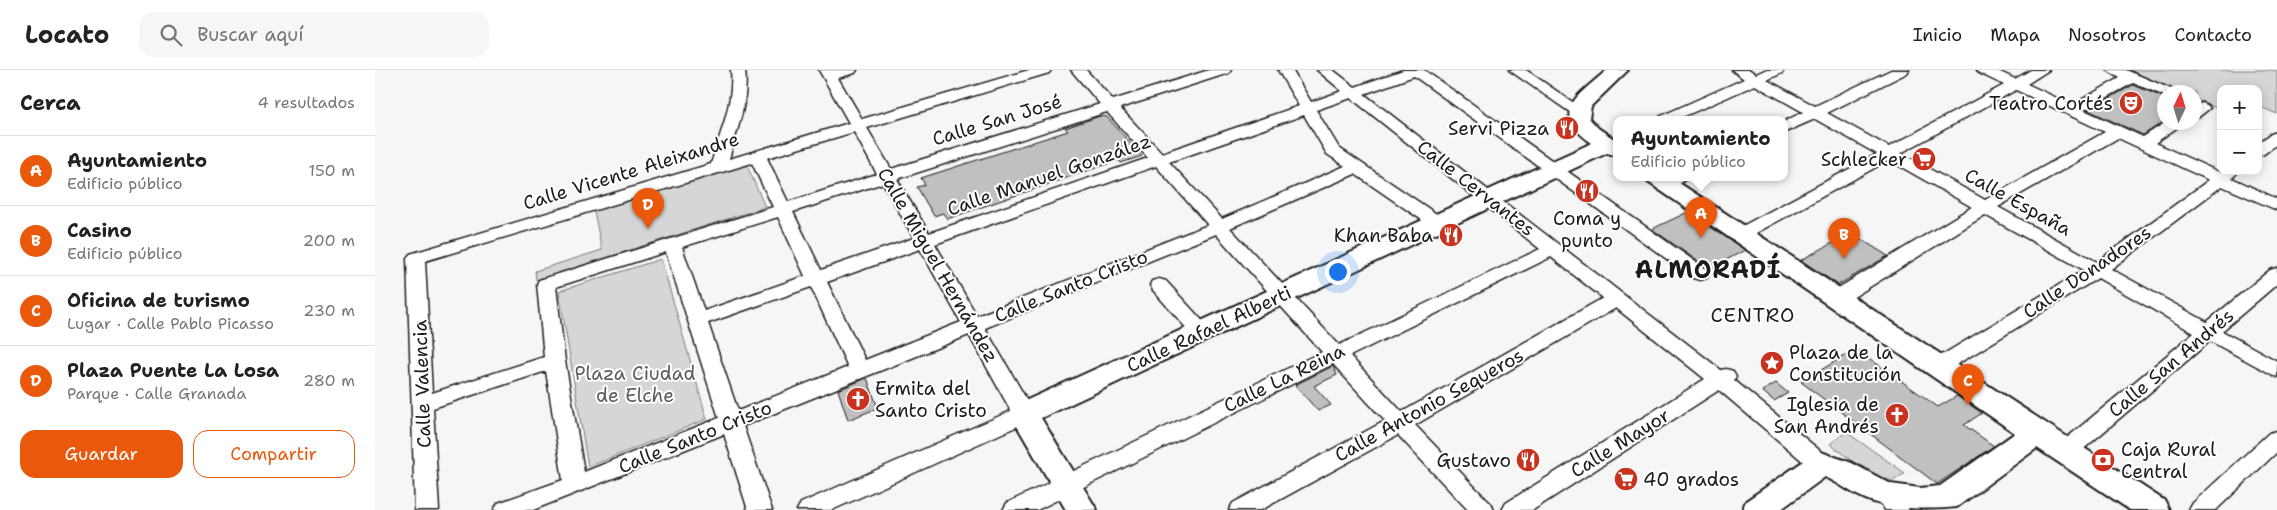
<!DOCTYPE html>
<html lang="es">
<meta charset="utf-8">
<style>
body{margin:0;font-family:"Shantell Sans",sans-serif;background:#f6f6f6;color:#222}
.controls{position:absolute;right:15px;top:15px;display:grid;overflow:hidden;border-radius:10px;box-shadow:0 2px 12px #0003}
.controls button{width:45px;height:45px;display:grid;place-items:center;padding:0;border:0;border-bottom:1px solid #e0e0e0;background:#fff;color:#222;font:25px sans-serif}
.compass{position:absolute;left:1782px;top:15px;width:45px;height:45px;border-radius:50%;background:#fff;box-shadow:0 2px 12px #0003;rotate:4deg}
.you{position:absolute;left:962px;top:201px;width:18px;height:18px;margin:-12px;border:4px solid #fff;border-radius:50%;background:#1a73e8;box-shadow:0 0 0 8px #1a73e833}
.badge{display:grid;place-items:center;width:32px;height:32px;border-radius:50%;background:#ea580c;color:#fff;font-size:16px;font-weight:700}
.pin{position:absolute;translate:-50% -41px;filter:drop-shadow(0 1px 2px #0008)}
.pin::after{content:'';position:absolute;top:26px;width:18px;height:15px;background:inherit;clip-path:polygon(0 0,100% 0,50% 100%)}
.popup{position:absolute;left:1238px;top:46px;width:175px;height:65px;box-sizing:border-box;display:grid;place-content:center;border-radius:10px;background:#fff;filter:drop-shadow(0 1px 4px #0005);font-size:16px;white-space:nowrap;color:#767676}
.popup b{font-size:19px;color:#222}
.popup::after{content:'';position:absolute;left:50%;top:100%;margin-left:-10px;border:10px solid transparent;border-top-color:#fff}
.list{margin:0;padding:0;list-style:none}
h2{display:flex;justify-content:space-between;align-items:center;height:65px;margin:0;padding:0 20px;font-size:21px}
h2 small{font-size:16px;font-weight:400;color:#767676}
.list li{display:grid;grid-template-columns:32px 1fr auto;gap:15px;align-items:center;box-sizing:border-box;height:70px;padding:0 20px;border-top:1px solid #e0e0e0}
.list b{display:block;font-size:19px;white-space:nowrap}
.list p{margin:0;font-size:16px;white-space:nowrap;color:#767676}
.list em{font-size:16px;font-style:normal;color:#767676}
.actions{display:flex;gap:10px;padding:15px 20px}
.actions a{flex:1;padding:11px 0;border:1px solid #ea580c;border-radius:15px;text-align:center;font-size:18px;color:#ea580c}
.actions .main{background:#ea580c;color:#fff}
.icon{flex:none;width:28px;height:28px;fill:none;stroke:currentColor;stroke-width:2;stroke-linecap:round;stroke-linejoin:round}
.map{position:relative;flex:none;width:1902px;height:440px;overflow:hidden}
header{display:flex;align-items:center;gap:30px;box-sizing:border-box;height:70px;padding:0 25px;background:#fff;border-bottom:1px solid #e0e0e0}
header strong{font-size:24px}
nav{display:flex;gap:28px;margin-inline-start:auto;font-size:18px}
.search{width:350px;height:45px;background:#f6f6f6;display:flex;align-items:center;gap:12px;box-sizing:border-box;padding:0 18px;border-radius:15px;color:#767676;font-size:19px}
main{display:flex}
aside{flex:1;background:#fff}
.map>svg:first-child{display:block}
</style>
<header>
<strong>Locato</strong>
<div class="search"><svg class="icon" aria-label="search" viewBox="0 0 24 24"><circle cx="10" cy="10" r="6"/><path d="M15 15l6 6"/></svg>Buscar aquí</div>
<nav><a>Inicio</a><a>Mapa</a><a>Nosotros</a><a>Contacto</a></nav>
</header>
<main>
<aside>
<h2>Cerca<small>4 resultados</small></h2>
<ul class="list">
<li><span class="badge">A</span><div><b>Ayuntamiento</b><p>Edificio público</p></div><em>150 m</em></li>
<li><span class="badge">B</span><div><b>Casino</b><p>Edificio público</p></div><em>200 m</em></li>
<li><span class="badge">C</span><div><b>Oficina de turismo</b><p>Lugar · Calle Pablo Picasso</p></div><em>230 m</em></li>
<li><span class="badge">D</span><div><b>Plaza Puente La Losa</b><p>Parque · Calle Granada</p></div><em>280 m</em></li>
</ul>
<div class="actions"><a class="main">Guardar</a><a>Compartir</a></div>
</aside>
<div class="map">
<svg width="1902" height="440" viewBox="0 0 1902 440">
<rect width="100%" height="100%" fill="#f6f6f6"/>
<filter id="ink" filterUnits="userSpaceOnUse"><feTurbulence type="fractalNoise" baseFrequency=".02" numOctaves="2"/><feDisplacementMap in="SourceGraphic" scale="10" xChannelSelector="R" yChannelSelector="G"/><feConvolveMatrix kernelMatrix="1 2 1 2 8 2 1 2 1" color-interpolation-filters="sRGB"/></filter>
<g filter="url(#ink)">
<!-- green -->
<g fill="#d6d6d6" stroke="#797979">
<path d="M1750,0h148l4,1v43l-19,-8v-17h-37v21l-26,-11v-7h-16z"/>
<path d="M371,93l19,44 -229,73 -1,-9 67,-21 -9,-43z"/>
<path d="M286,189l46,160 -119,48 -29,-176z"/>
<path d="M1471,362l59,41 -12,8 -23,-6 -40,-31z"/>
</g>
<!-- building -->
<g fill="#c0c0c0" stroke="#1c1c1c">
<path d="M1758,15l32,13v23l-22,14 -55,-25z"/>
<path d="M725,46l7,1 35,39 -21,7 -2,-3 -172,59 -4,-6 -9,3 -17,-29 8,-2 -4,-7 147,-47 -3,-3z"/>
<path d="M1313,142l57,38 -36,19 -57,-40z"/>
<path d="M1476,163l37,23 -50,29 -37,-25z"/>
<path d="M1481,279l82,58 19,-11 25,17 -18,12 30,21 -57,38 -136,-102z"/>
<path d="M958,296l4,9 -23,11 17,19 -13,6 -23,-26z"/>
<path d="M492,308l11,30 -30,12 -10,-30z"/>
<path d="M1401,313l12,10 -14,8 -12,-10z"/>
</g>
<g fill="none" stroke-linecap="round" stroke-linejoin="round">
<!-- minor casing -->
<g stroke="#1c1c1c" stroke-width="3">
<g id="minor">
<path d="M356,0h14c4,31 -8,59 -16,89l120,-36 -30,-53h38l-2,3 -17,5 24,41 167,-49h22l-2,3 -182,55 24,41 209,-65 -29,-34h15l27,30 96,-30h22l-2,3 -109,35 42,45 137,-47 -21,-36h14l19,32 31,-11 -25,-21h16l22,17 48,-17h21l283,200 2,4 -2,4 -7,2 -7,-2 -279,-202 -50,18 357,276 5,-1 7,2 3,5 -2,4 95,78 3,6 -3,6 -8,3 -8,-3 -94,-80 -186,120h-31l4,-7 199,-124 -89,-71 -201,117 75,78 4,7h-26l-70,-75 -137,75h-32l4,-7 152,-82 -52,-57 -296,146h-34l4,-7 315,-151 -106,-118 -231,94 50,86 -4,6 -199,90h-35l4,-7 210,-92 -42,-76 -226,91 29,84h-24l-24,-76 -191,76h-39l4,-7 65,-23 -17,-109 -113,37 6,102h-24l-8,-252 3,-4 301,-90c9,-31 23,-61 20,-94zM976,28l189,151 -201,96 -109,-117 125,-54 77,53h12l3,-4 -3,-4 -105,-71 -23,-38zM732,42l41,46 -219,75 -32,-54zM929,45l23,39 18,12 -123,53 -53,-57zM479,62l23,42 -89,28 -21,-44zM377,93l21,44 -234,73 -2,4 7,73 -112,36 -7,-132zM781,96l52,59 -231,91 -42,-72zM508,113l31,55 -93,32 -28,-58zM403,147l27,59 -101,35 -22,-64zM545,179l41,73 -96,38 -38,-78zM291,182l53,166 -135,54 -19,-111 -9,-74zM1176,187l52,41 -201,114 -52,-56zM436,217l37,80 -110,44 -30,-88z"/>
<path d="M1134,0h17l61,42 -3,3h-10z"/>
<path d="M1357,0h18l6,4 9,-4h19l-2,3 -15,7 48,26 76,-36h18l-2,3 -80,40 62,34 115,-62 -25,-12 -2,-3h19l19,9 16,-9h18l-22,14 45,21 48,-27 -13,-8h19l45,19 2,3h-8v4l-32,-13 -49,27 59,27 23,-15h19l-30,21 64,29 20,-1 -7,7 45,21v11l-55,-24 -111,83 96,53 63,-52 7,-2v16l-55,47 55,30v16l-67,-36 -137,117 -8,3 -8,-3 -3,-6 3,-6 137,-113 -96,-55 -152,93 -7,2 -7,-2 -3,-5 3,-5 152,-91 -99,-55 -141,88 -7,1 -7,-1 -2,-5 2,-5 142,-86 -83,-47 -142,78 -6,2 -6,-2 -3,-4 3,-4 142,-76 -62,-35 -30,13v-11l18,-9 -48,-27 -77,34h-20l3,-3 83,-37zM1641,20l89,42 -120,68 -84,-47zM1743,68l91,42 -112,82 -99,-55z"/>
<path d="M1827,33l5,2 3,3 -10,8 -5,1v-11z"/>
<path d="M1902,62v12l-13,10 -6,2v-13l13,-9z"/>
<path d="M1291,107h21c-5,8 -18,12 -27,10l-2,-4z"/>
<path d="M784,209l7,2 43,47 3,5 -3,5 -7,2 -7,-2 -43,-49 -2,-4 2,-4z"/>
<path d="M1902,361v21l-61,58h-27l4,-7 76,-70z"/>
<path d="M1513,417l8,2 13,21h-24l-8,-14 3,-7z"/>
</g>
</g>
<!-- major casing -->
<g stroke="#1c1c1c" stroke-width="4">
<g id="major">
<path d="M1232,0h21l-37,36 -2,12 9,10 19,13v15l-10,-3 -566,265 56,92h-31l-56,-96 4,-8 578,-263c-45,-31 -14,-47 15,-73z"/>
<path d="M1270,107h25l495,324 4,9h-39l-93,-62 -80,59c-29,3 -72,3 -98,-11 -12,-6 -22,-14 -34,-19l-45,33h-38l4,-9 65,-45 10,-4 31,11 39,21 29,4 20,-2 75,-53 -367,-251z"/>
</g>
</g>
<!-- minor -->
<use href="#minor" fill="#fff" fill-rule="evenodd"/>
<!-- major -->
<use href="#major" fill="#fff" fill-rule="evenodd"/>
</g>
</g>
<!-- icons -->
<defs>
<g id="theatre-disc" transform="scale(1.25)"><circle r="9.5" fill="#c8321e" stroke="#fff"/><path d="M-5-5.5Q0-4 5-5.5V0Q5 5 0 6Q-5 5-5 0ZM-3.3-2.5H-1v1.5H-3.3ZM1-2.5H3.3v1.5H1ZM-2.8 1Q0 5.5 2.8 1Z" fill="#fff"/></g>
<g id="restaurant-disc" transform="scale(1.25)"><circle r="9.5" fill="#c8321e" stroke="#fff"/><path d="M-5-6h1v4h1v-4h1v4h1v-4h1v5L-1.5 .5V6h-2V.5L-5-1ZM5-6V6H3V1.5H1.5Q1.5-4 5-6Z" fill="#fff"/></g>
<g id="supermarket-disc" transform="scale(1.25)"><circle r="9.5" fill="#c8321e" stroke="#fff"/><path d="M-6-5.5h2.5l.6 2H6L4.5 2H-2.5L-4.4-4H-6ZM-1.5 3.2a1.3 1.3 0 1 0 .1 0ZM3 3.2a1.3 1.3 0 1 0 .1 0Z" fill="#fff"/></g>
<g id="sight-disc" transform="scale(1.25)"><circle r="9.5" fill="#c8321e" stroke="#fff"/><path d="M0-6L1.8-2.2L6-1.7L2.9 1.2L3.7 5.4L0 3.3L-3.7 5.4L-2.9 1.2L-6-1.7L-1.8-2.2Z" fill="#fff"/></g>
<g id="church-disc" transform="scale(1.25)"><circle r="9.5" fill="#c8321e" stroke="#fff"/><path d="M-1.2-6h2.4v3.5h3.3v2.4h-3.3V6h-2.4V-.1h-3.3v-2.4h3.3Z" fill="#fff"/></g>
<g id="bank-disc" transform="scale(1.25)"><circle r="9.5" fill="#c8321e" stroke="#fff"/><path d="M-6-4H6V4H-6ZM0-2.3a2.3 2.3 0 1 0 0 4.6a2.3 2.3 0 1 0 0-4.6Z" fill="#fff"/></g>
</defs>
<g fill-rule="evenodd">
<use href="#theatre-disc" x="1756" y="33"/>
<use href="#restaurant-disc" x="1192" y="58"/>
<use href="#supermarket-disc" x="1549" y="89"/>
<use href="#restaurant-disc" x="1212" y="121"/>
<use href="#restaurant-disc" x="1076" y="165"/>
<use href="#sight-disc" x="1397" y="293"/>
<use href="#church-disc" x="483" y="329"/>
<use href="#church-disc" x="1522" y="345"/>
<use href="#restaurant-disc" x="1153" y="390"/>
<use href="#bank-disc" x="1728" y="390"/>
<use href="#supermarket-disc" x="1251" y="409"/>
</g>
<g text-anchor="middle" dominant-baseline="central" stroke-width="4" stroke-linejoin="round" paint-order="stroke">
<!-- poi labels -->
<g font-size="19" fill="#1c1c1c" stroke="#fff" text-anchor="end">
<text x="1738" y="33">Teatro Cortés</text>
<text x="1174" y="58">Servi Pizza</text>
<text x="1532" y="89">Schlecker</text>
<text x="1212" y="148" text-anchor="middle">Coma y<tspan x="1212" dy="22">punto</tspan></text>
<text x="1058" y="165">Khan Baba</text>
<text x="1414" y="282" text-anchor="start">Plaza de la<tspan x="1414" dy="22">Constitución</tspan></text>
<text x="500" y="318" text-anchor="start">Ermita del<tspan x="500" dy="22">Santo Cristo</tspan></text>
<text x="1504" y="334">Iglesia de<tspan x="1504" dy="22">San Andrés</tspan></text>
<text x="1746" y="379" text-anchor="start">Caja Rural<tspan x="1746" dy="22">Central</tspan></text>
<text x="1136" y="390">Gustavo</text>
<text x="1268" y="409" text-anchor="start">40 grados</text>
</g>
<!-- street labels -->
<g font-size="19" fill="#1c1c1c" stroke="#fff">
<text transform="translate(622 50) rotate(-17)">Calle San José</text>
<text transform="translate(256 101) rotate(-17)">Calle Vicente Aleixandre</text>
<text transform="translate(674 105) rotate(-19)">Calle Manuel González</text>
<text transform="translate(1101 118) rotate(38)">Calle Cervantes</text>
<text transform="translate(1643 132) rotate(29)">Calle España</text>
<text transform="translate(563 195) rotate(60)">Calle Miguel Hernández</text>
<text transform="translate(1712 202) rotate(-34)">Calle Donadores</text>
<text transform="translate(696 216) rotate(-22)">Calle Santo Cristo</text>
<text transform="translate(834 259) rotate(-25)">Calle Rafael Alberti</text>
<text transform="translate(1796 293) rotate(-40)">Calle San Andrés</text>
<text transform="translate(909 308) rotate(-26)">Calle La Reina</text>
<text transform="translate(47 314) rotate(-92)">Calle Valencia</text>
<text transform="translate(1054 335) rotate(-29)">Calle Antonio Sequeros</text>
<text transform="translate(320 367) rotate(-22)">Calle Santo Cristo</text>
<text transform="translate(1245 373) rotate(-32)">Calle Mayor</text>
</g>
<!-- park labels -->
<g font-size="19" fill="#5d5d5d" stroke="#fff">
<text x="260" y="303">Plaza Ciudad<tspan x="260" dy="22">de Elche</tspan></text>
</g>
<!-- neighbourhood labels -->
<g font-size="20" letter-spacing="1" fill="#1c1c1c" stroke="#fff">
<text x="1378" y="245">CENTRO</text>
</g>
<!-- district labels -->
<g font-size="24" font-weight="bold" letter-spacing="1" fill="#1c1c1c" stroke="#fff">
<text x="1333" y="200">ALMORADÍ</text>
</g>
</g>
</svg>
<div class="controls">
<button>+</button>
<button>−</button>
</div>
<svg class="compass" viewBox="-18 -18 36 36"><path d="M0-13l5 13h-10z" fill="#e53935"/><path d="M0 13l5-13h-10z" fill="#767676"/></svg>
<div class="you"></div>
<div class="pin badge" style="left:1326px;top:168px">A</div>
<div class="popup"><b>Ayuntamiento</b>Edificio público</div>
<div class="pin badge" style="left:1469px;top:189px">B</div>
<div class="pin badge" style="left:1593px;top:335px">C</div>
<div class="pin badge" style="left:273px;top:159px">D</div>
</div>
</main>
